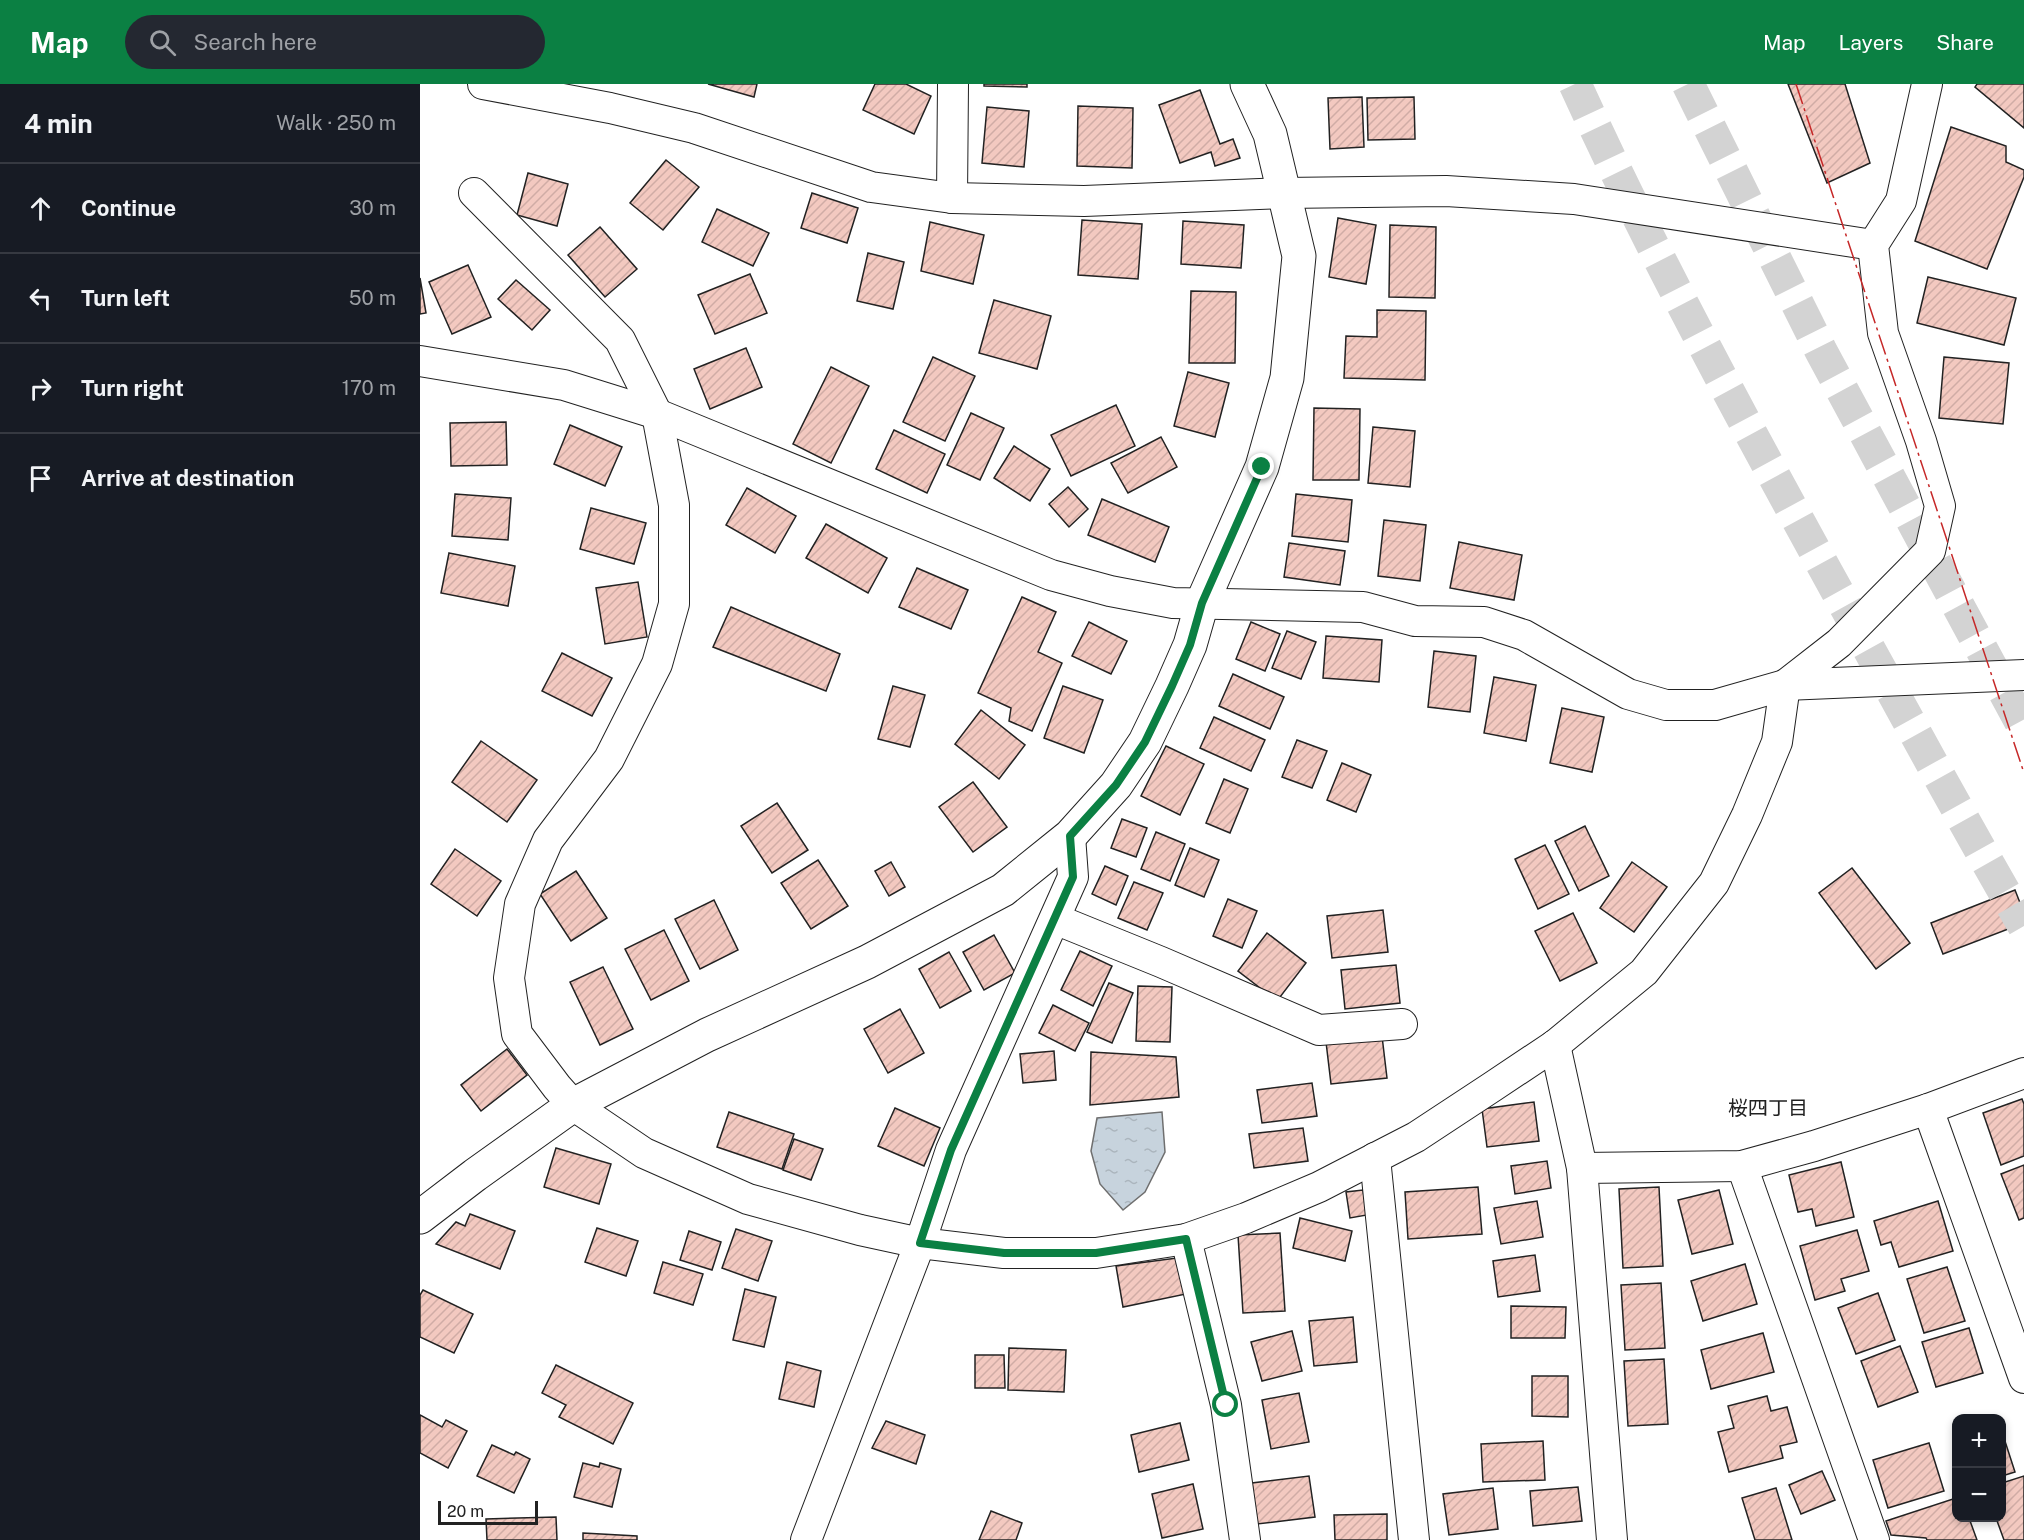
<!DOCTYPE html>
<meta charset="utf-8">
<style>
body{margin:0;font-family:"Public Sans","Noto Sans JP",sans-serif;background:#242831;color:#f1f3f6}
.controls{position:absolute;right:18px;bottom:18px;display:grid;overflow:hidden;border-radius:12px;box-shadow:0 3px 9px #0003}
.controls button{width:54px;height:54px;display:grid;place-items:center;padding:0;border:0;border-bottom:2px solid #363941;background:#171b24;color:#f1f3f6;font:30px sans-serif}
.scale{position:absolute;left:18px;bottom:15px;width:100px;box-sizing:border-box;padding-left:6px;border:3px solid #222;border-top:0;font-size:16px;line-height:21px;white-space:nowrap;color:#222;-webkit-text-stroke:4px #fff;paint-order:stroke}
.stop{position:absolute;width:18px;height:18px;margin:-14px;border:4px solid #0b8043;border-radius:50%;background:#fff}
.stop.end{background:#0b8043;border-color:#fff;box-shadow:0 2px 6px #0008}
.list{margin:0;padding:0;list-style:none}
h2{display:flex;justify-content:space-between;align-items:center;height:78px;margin:0;padding:0 24px;font-size:26px}
h2 small{font-size:20px;font-weight:400;color:#9ea1a6}
.list li{display:grid;grid-template-columns:39px 1fr auto;gap:18px;align-items:center;box-sizing:border-box;height:90px;padding:0 24px;border-top:2px solid #363941}
.list b{display:block;font-size:22px;white-space:nowrap}
.list em{font-size:20px;font-style:normal;color:#9ea1a6}
.icon{flex:none;width:33px;height:33px;fill:none;stroke:currentColor;stroke-width:2;stroke-linecap:round;stroke-linejoin:round}
.map{position:relative;flex:none;width:1604px;height:1456px;overflow:hidden}
header{display:flex;align-items:center;gap:36px;box-sizing:border-box;height:84px;padding:0 30px;background:#0b8043;color:#fff}
header strong{font-size:28px}
nav{display:flex;gap:33px;margin-inline-start:auto;font-size:21px}
.search{width:420px;height:54px;background:#242831;display:flex;align-items:center;gap:15px;box-sizing:border-box;padding:0 21px;border-radius:33px;color:#9ea1a6;font-size:22px}
main{display:flex}
aside{flex:1;background:#171b24}
.map>svg:first-child{display:block}
</style>
<header>
<strong>Map</strong>
<div class="search"><svg class="icon" aria-label="search" viewBox="0 0 24 24"><circle cx="10" cy="10" r="6"/><path d="M15 15l6 6"/></svg>Search here</div>
<nav><a>Map</a><a>Layers</a><a>Share</a></nav>
</header>
<main>
<aside>
<h2>4 min<small>Walk · 250 m</small></h2>
<ul class="list">
<li><svg class="icon" aria-label="ahead" viewBox="0 0 24 24"><path d="M12 20V5M6 11l6-6 6 6"/></svg><div><b>Continue</b></div><em>30 m</em></li>
<li><svg class="icon" aria-label="left" viewBox="0 0 24 24"><path d="M17 20v-9H6M10 6l-5 5 5 5"/></svg><div><b>Turn left</b></div><em>50 m</em></li>
<li><svg class="icon" aria-label="right" viewBox="0 0 24 24"><path d="M7 20v-9h11M14 6l5 5-5 5"/></svg><div><b>Turn right</b></div><em>170 m</em></li>
<li><svg class="icon" aria-label="arrive" viewBox="0 0 24 24"><path d="M6 21V4h12l-3 4 3 4H6"/></svg><div><b>Arrive at destination</b></div></li>
</ul>
</aside>
<div class="map">
<svg width="1604" height="1456" viewBox="0 0 1604 1456">
<defs>
<pattern id="water-ripples" width="26" height="14" patternUnits="userSpaceOnUse" patternTransform="scale(1.5)"><rect width="26" height="14" fill="#c7d3dd"/><path d="M2 4q2-2 4 0t4 0M15 11q2-2 4 0t4 0" fill="none" stroke="#abb5bd"/></pattern>
<pattern id="building-hatch" width="6" height="6" patternUnits="userSpaceOnUse" patternTransform="scale(1.5)"><rect width="6" height="6" fill="#f3c9c0"/><path d="M-1 1l2-2M0 6l6-6M5 7l2-2" fill="none" stroke="#d0aca5"/></pattern>
</defs>
<rect width="100%" height="100%" fill="#fff"/>
<!-- water -->
<path fill="url(#water-ripples)" stroke="#6f6f6f" stroke-width="1.5" d="M742,1028l3,40 -20,40 -22,18 -23,-26 -9,-33 6,-33z"/>
<!-- building -->
<g fill="url(#building-hatch)" stroke="#222" stroke-width="1.5">
<path d="M288,0h49l-3,13z"/>
<path d="M455,0h31l25,12 -17,38 -51,-24z"/>
<path d="M564,0h43v3l-43,-1z"/>
<path d="M1368,0h57l25,79 -43,20z"/>
<path d="M1557,0h47v44l-49,-41z"/>
<path d="M780,6l20,54 13,-5 7,19 -25,8 -4,-14 -31,11 -21,-58z"/>
<path d="M942,13l2,50 -34,2 -2,-51z"/>
<path d="M994,13l1,42 -47,1 -1,-42z"/>
<path d="M658,22l55,2 -1,60 -55,-2z"/>
<path d="M567,23l42,4 -5,56 -42,-4z"/>
<path d="M1531,43l55,19v16l18,8v7l-37,92 -72,-28z"/>
<path d="M246,76l33,27 -36,43 -33,-27z"/>
<path d="M108,89l40,11 -11,42 -40,-11z"/>
<path d="M392,109l46,15 -11,35 -46,-15z"/>
<path d="M297,125l52,24 -16,33 -51,-24z"/>
<path d="M918,134l38,7 -10,59 -37,-7z"/>
<path d="M662,136l60,4 -4,55 -60,-4z"/>
<path d="M763,137l61,4 -3,43 -60,-4z"/>
<path d="M510,138l54,13 -11,49 -52,-13z"/>
<path d="M970,141l46,2 -1,71 -46,-1z"/>
<path d="M180,143l37,42 -32,28 -37,-42z"/>
<path d="M448,169l36,9 -11,47 -36,-8z"/>
<path d="M48,181l23,52 -39,17 -23,-52z"/>
<path d="M330,190l17,39 -52,21 -17,-39z"/>
<path d="M1508,193l88,21 -12,47 -87,-22z"/>
<path d="M0,194l6,35 -6,1z"/>
<path d="M96,196l34,30 -18,20 -34,-31z"/>
<path d="M771,207l45,1 -1,71h-46z"/>
<path d="M574,216l57,16 -14,53 -58,-16z"/>
<path d="M957,226l49,1 -1,69 -81,-2 2,-42 31,1z"/>
<path d="M326,264l16,39 -52,22 -16,-40z"/>
<path d="M513,273l42,19 -30,65 -42,-19z"/>
<path d="M1524,273l65,6 -6,61 -64,-6z"/>
<path d="M411,283l38,19 -38,77 -38,-19z"/>
<path d="M768,288l41,11 -14,54 -41,-11z"/>
<path d="M696,321l19,41 -64,30 -20,-41z"/>
<path d="M894,324l46,1 -1,71h-46z"/>
<path d="M551,329l33,15 -24,52 -33,-15z"/>
<path d="M86,338l1,43 -56,1 -1,-43z"/>
<path d="M150,341l52,22 -17,39 -51,-22z"/>
<path d="M953,343l42,4 -5,56 -42,-4z"/>
<path d="M474,346l51,24 -18,39 -51,-24z"/>
<path d="M741,353l16,30 -49,26 -17,-30z"/>
<path d="M594,362l36,23 -20,32 -36,-23z"/>
<path d="M648,403l20,22 -19,18 -20,-23z"/>
<path d="M327,404l49,28 -21,37 -49,-28z"/>
<path d="M35,410l56,4 -3,42 -56,-4z"/>
<path d="M876,410l56,6 -4,42 -56,-6z"/>
<path d="M682,415l67,28 -14,35 -67,-27z"/>
<path d="M171,424l55,15 -12,41 -54,-15z"/>
<path d="M964,436l42,5 -6,56 -42,-5z"/>
<path d="M406,440l61,34 -19,35 -62,-35z"/>
<path d="M1039,458l63,13 -8,45 -64,-12z"/>
<path d="M869,459l56,8 -5,34 -56,-8z"/>
<path d="M29,469l66,13 -7,40 -67,-13z"/>
<path d="M497,484l51,22 -17,39 -52,-22z"/>
<path d="M218,498l9,55 -42,7 -9,-56z"/>
<path d="M602,513l34,15 -18,40 24,11 -30,68 -23,-10 2,-13 -33,-15z"/>
<path d="M311,523l109,47 -14,37 -113,-44z"/>
<path d="M669,538l38,19 -16,33 -39,-18z"/>
<path d="M831,538l29,12 -15,37 -29,-12z"/>
<path d="M867,547l29,11 -15,37 -29,-11z"/>
<path d="M906,552l56,4 -3,42 -56,-4z"/>
<path d="M1014,567l42,5 -6,56 -42,-5z"/>
<path d="M142,569l50,25 -20,38 -50,-25z"/>
<path d="M813,590l51,23 -14,32 -51,-23z"/>
<path d="M1074,593l42,8 -10,56 -42,-8z"/>
<path d="M473,602l32,9 -15,52 -32,-8z"/>
<path d="M643,602l40,14 -19,53 -40,-15z"/>
<path d="M1142,624l42,9 -12,55 -42,-9z"/>
<path d="M561,626l44,35 -26,34 -44,-35z"/>
<path d="M794,633l51,23 -14,31 -51,-23z"/>
<path d="M877,656l30,11 -15,37 -30,-11z"/>
<path d="M61,657l56,39 -30,42 -55,-40z"/>
<path d="M746,662l38,18 -24,51 -39,-19z"/>
<path d="M922,679l29,12 -15,37 -29,-12z"/>
<path d="M804,695l24,10 -18,44 -24,-10z"/>
<path d="M553,698l34,45 -34,25 -34,-45z"/>
<path d="M357,719l31,47 -36,23 -31,-47z"/>
<path d="M702,735l25,9 -11,29 -25,-9z"/>
<path d="M1165,742l24,50 -30,15 -24,-50z"/>
<path d="M736,748l29,12 -15,37 -29,-12z"/>
<path d="M1125,761l24,49 -31,15 -23,-50z"/>
<path d="M770,764l29,12 -15,37 -29,-12z"/>
<path d="M35,765l46,32 -24,35 -46,-32z"/>
<path d="M398,776l30,46 -37,23 -30,-46z"/>
<path d="M471,778l14,25 -16,9 -14,-25z"/>
<path d="M1212,778l35,25 -33,45 -34,-24z"/>
<path d="M685,782l23,10 -12,29 -24,-11z"/>
<path d="M1432,784l58,75 -34,26 -57,-76z"/>
<path d="M156,787l31,47 -36,23 -31,-47z"/>
<path d="M714,798l29,11 -16,37 -29,-12z"/>
<path d="M1595,806l9,23v10l-81,31 -12,-31z"/>
<path d="M808,815l29,12 -15,37 -29,-12z"/>
<path d="M294,816l24,50 -38,19 -25,-50z"/>
<path d="M963,826l5,42 -56,6 -5,-42z"/>
<path d="M1153,829l24,50 -37,18 -25,-50z"/>
<path d="M244,846l25,51 -38,19 -26,-51z"/>
<path d="M847,849l39,30 -29,38 -39,-30z"/>
<path d="M574,851l21,38 -31,17 -21,-38z"/>
<path d="M660,867l32,15 -19,40 -32,-16z"/>
<path d="M529,868l22,39 -31,17 -21,-39z"/>
<path d="M976,881l4,38 -55,6 -4,-39z"/>
<path d="M183,883l30,62 -33,16 -30,-63z"/>
<path d="M689,899l24,10 -21,50 -25,-11z"/>
<path d="M718,902l34,1 -2,55 -34,-1z"/>
<path d="M633,921l36,18 -14,28 -36,-18z"/>
<path d="M480,925l24,44 -36,20 -24,-44z"/>
<path d="M962,952l5,42 -56,6 -5,-42z"/>
<path d="M87,965l20,26 -46,36 -20,-26z"/>
<path d="M634,967l2,29 -33,3 -3,-29z"/>
<path d="M671,968l85,5 3,40 -89,8z"/>
<path d="M892,999l5,33 -55,7 -5,-33z"/>
<path d="M1602,1015l2,5v52l-23,9 -18,-52z"/>
<path d="M1114,1018l5,39 -52,6 -5,-38z"/>
<path d="M475,1024l45,20 -16,38 -46,-20z"/>
<path d="M309,1028l65,22 -12,35 -65,-22z"/>
<path d="M883,1044l5,33 -54,7 -5,-34z"/>
<path d="M374,1055l29,10 -12,31 -28,-10z"/>
<path d="M136,1064l55,16 -12,40 -55,-17z"/>
<path d="M1127,1077l4,27 -36,6 -4,-28z"/>
<path d="M1421,1078l13,55 -38,9 -4,-17 -14,3 -9,-37z"/>
<path d="M1604,1081v53l-5,2 -18,-46z"/>
<path d="M1058,1103l4,47 -74,5 -3,-47z"/>
<path d="M1239,1103l4,79 -40,2 -4,-79z"/>
<path d="M943,1106l4,25 -17,3 -4,-26z"/>
<path d="M1299,1106l14,54 -41,10 -14,-54z"/>
<path d="M1117,1117l6,36 -42,7 -7,-36z"/>
<path d="M1518,1117l15,50 -54,16 -8,-25 -10,3 -7,-24z"/>
<path d="M50,1130l45,17 -15,38 -64,-25 20,-22 9,4z"/>
<path d="M880,1134l52,13 -7,30 -52,-13z"/>
<path d="M177,1144l41,13 -12,35 -41,-14z"/>
<path d="M316,1145l36,12 -14,40 -36,-13z"/>
<path d="M1437,1146l12,41 -28,8 4,12 -30,9 -15,-54z"/>
<path d="M269,1147l32,11 -9,28 -32,-10z"/>
<path d="M860,1149l5,78 -42,2 -5,-78z"/>
<path d="M1115,1171l5,36 -42,6 -5,-36z"/>
<path d="M757,1174l9,36 -63,13 -7,-41z"/>
<path d="M243,1178l40,12 -10,31 -39,-12z"/>
<path d="M1325,1180l12,40 -54,17 -12,-40z"/>
<path d="M1527,1183l18,54 -41,12 -17,-54z"/>
<path d="M1241,1199l4,65 -40,2 -4,-65z"/>
<path d="M325,1205l31,8 -12,50 -31,-7z"/>
<path d="M3,1206l50,24 -19,39 -34,-16v-42z"/>
<path d="M1458,1209l17,47 -39,14 -18,-46z"/>
<path d="M1091,1222l55,1 -1,31h-54z"/>
<path d="M933,1233l4,45 -43,4 -5,-45z"/>
<path d="M1549,1244l14,45 -47,14 -14,-45z"/>
<path d="M872,1247l10,40 -40,10 -11,-39z"/>
<path d="M1343,1249l11,39 -63,17 -10,-39z"/>
<path d="M1480,1262l18,46 -40,15 -17,-46z"/>
<path d="M589,1264l57,2 -2,42 -56,-2z"/>
<path d="M555,1271h29l1,33h-30z"/>
<path d="M1244,1275l4,65 -40,2 -4,-65z"/>
<path d="M367,1278l34,9 -7,36 -35,-8z"/>
<path d="M136,1281l77,38 -20,41 -54,-27 7,-12 -24,-12z"/>
<path d="M1112,1292h36v41l-36,-1z"/>
<path d="M879,1309l10,49 -38,7 -9,-49z"/>
<path d="M1347,1312l4,15 16,-4 10,35 -17,4 3,12 -54,14 -11,-40 16,-4 -6,-22z"/>
<path d="M0,1331l22,12 4,-7 21,11 -19,37 -28,-15z"/>
<path d="M466,1337l39,14 -9,29 -44,-16z"/>
<path d="M760,1339l9,37 -50,12 -8,-37z"/>
<path d="M1582,1348l13,40 -13,4z"/>
<path d="M1123,1357l2,39 -62,2 -2,-38z"/>
<path d="M1509,1359l15,48 -56,17 -15,-48z"/>
<path d="M72,1361l22,10 2,-3 14,7 -16,34 -37,-17z"/>
<path d="M163,1379l16,4 1,-4 21,6 -9,38 -38,-10z"/>
<path d="M1402,1387l13,29 -34,14 -12,-29z"/>
<path d="M889,1392l6,41 -58,7 -5,-41z"/>
<path d="M1604,1392v64h-20l-8,-22h6v-35z"/>
<path d="M773,1400l10,45 -41,9 -10,-44z"/>
<path d="M1158,1403l4,34 -49,5 -3,-35z"/>
<path d="M1073,1404l5,41 -49,6 -6,-41z"/>
<path d="M1356,1404l16,52h-37l-13,-42z"/>
<path d="M1536,1414v20h13l8,22h-50l-1,-2 -35,-3 -5,-14z"/>
<path d="M571,1427l31,12 -6,17h-37z"/>
<path d="M967,1430v26h-52l-1,-25z"/>
<path d="M136,1433l1,23h-70l-1,-21z"/>
<path d="M163,1449l54,3v4h-54z"/>
</g>
<g fill="none" stroke-linecap="round" stroke-linejoin="round">
<!-- highway-tunnel -->
<g stroke="#d3d3d3" stroke-width="33" stroke-dasharray="33 16" stroke-linecap="butt">
<path d="M1155,0c79,173 170,340 262,507 62,112 123,225 187,335"/>
<path d="M1268,0l133,267 203,377"/>
</g>
<!-- street casing -->
<g stroke="#222" stroke-width="32">
<g id="street">
<path d="M63,0l127,24 84,20 177,59 81,11 132,3 199,-8 163,-2 128,8 299,46"/>
<path d="M54,109l146,147 37,74 17,91v99l-17,60 -48,95 -61,81 -28,64 -11,74 8,56 40,53 16,18 71,48 104,46 112,31 60,13 84,10h92l90,-14 60,-21 73,-31 97,-50 76,-50 63,-42 89,-73 70,-89 33,-68 30,-73 8,-57 54,-42 91,-92 10,-45 -19,-65 -38,-108 -10,-88 28,-44 26,-117"/>
<path d="M532,114l1,-114"/>
<path d="M0,277l144,24 93,29 394,161 59,16 63,12 190,4 52,14 69,1 40,13 104,59 38,11h49l70,-20 239,-10"/>
<path d="M635,835l106,43 158,68 83,-6"/>
<path d="M1135,961l27,123 30,372"/>
<path d="M1508,1025l96,269"/>
<path d="M955,1074l39,382"/>
<path d="M1322,1082l132,374"/>
<path d="M1162,1084l160,-2 72,-20 114,-37 96,-36"/>
<path d="M766,1155l40,166 19,135"/>
<path d="M386,1456l114,-297 31,-93 122,-273 -3,-41"/>
</g>
</g>
<!-- secondary casing -->
<g stroke="#222" stroke-width="35">
<path id="secondary" d="M0,1133l55,-42 98,-70 134,-70 160,-73 136,-72 67,-54 46,-51 29,-43 27,-56 18,-41 12,-42 60,-136 25,-89 12,-122 -29,-122 -23,-50"/>
</g>
<!-- street -->
<use href="#street" stroke="#fff" stroke-width="30"/>
<!-- secondary -->
<use href="#secondary" stroke="#fff" stroke-width="33"/>
<!-- power -->
<path stroke="#c62828" stroke-width="1.5" stroke-dasharray="21 4.5 3 4.5" stroke-linecap="butt" d="M1376,0l228,689"/>
</g>
<g fill="none" stroke-linecap="round" stroke-linejoin="round">
<!-- route -->
<path stroke="#0b8043" stroke-width="8" d="M806,1321l-40,-166 -90,14h-92l-84,-10 31,-93 122,-273 -3,-41 46,-51 29,-43 27,-56 18,-41 12,-42 60,-136"/>
</g>
<g text-anchor="middle" dominant-baseline="central" stroke-width="4.5" stroke-linejoin="round" paint-order="stroke">
<!-- neighbourhood labels -->
<g font-size="20" fill="#222" stroke="#fff">
<text x="1348" y="1024">桜四丁目</text>
</g>
</g>
</svg>
<div class="controls">
<button>+</button>
<button>−</button>
</div>
<div class="scale">20 m</div>
<div class="stop" style="left:806px;top:1321px"></div>
<div class="stop end" style="left:842px;top:383px"></div>
</div>
</main>
